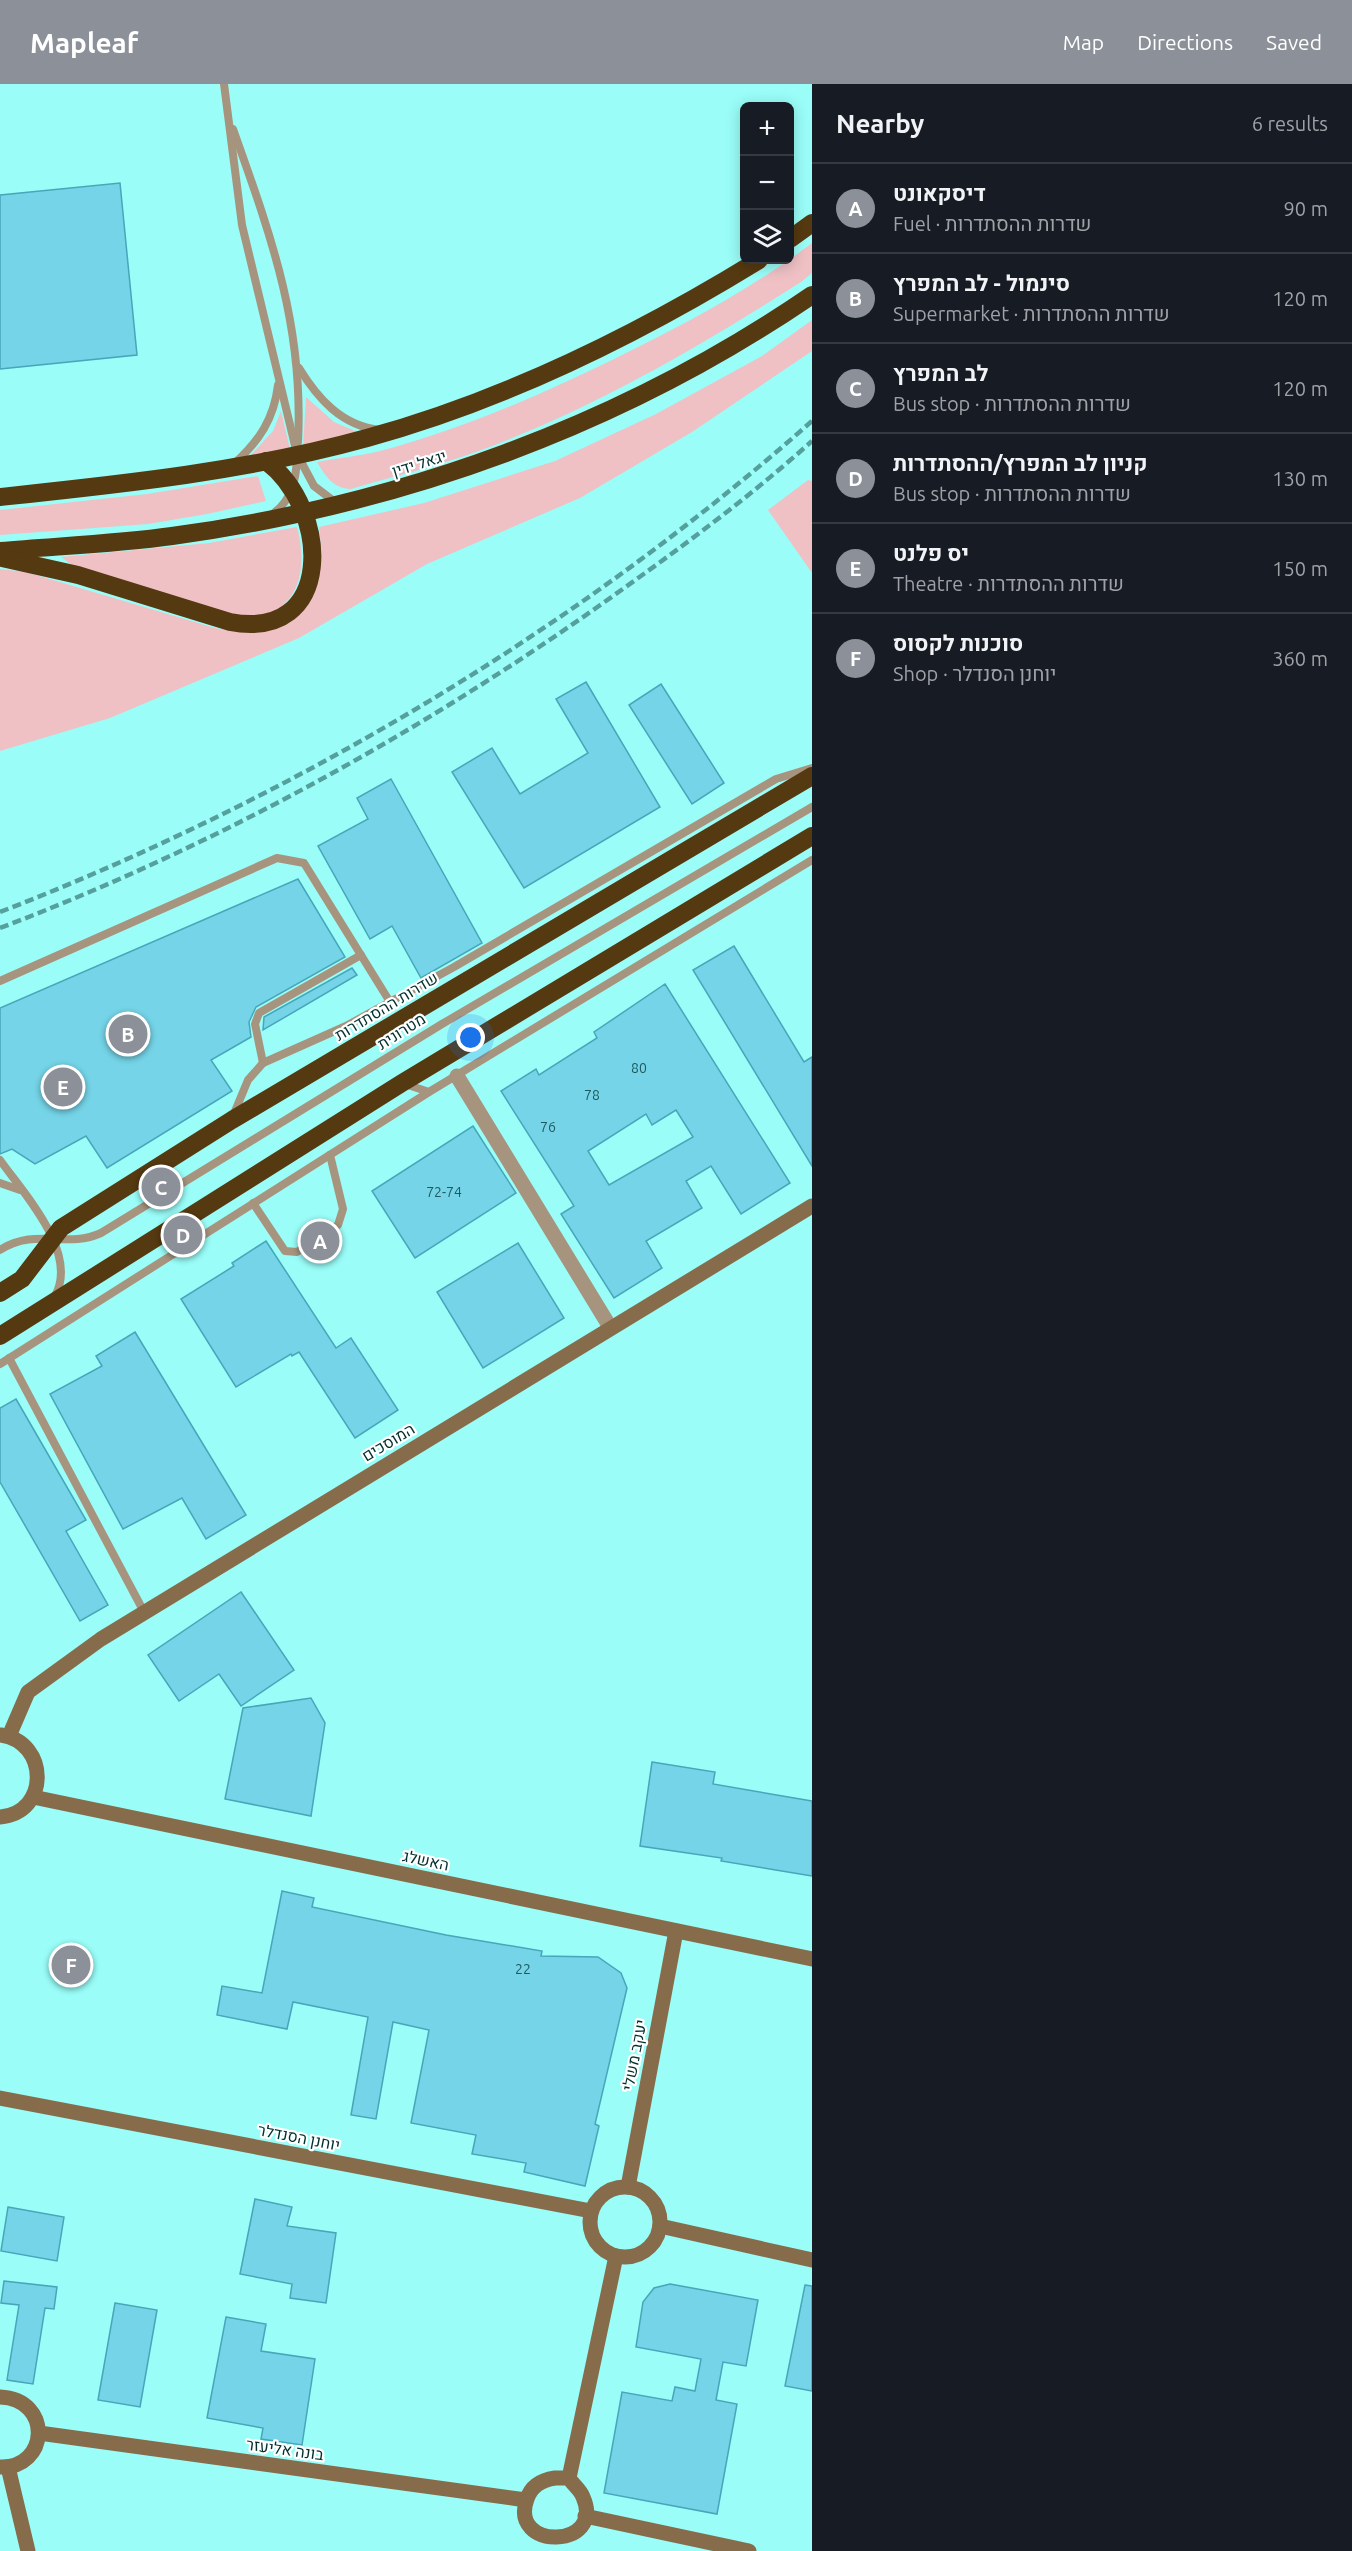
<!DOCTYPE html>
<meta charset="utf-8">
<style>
body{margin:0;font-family:Ubuntu,Heebo,sans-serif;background:#242831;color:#f1f3f6}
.controls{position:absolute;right:18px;top:18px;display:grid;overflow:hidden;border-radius:9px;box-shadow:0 3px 15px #0003}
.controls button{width:54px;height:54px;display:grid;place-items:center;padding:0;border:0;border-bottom:2px solid #363941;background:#171b24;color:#f1f3f6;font:30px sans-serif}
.you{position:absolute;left:471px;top:954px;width:21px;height:21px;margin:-15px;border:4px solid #fff;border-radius:50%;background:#1a73e8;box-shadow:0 0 0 9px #1a73e833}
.badge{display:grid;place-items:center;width:39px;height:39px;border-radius:50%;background:#8c9099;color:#fff;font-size:20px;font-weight:700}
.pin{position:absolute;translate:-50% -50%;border:3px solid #fff;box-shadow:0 2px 6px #0006}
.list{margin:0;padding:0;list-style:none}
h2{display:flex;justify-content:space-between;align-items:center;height:78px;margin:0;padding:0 24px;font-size:26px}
h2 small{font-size:20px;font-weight:400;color:#9ea1a6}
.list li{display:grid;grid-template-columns:39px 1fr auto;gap:18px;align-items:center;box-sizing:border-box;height:90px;padding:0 24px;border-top:2px solid #363941}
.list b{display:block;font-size:22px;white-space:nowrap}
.list p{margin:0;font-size:20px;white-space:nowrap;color:#9ea1a6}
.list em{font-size:20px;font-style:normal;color:#9ea1a6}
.icon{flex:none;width:33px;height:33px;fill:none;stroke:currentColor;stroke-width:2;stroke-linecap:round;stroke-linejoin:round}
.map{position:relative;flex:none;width:812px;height:2467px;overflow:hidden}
header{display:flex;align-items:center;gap:36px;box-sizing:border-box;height:84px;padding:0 30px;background:#8c9099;color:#fff}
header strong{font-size:28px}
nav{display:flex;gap:33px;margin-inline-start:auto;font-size:21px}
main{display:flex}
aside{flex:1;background:#171b24}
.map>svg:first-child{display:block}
</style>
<header>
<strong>Mapleaf</strong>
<nav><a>Map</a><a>Directions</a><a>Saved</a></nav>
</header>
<main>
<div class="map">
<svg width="812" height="2467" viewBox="0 0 812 2467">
<rect width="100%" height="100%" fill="#9afdf8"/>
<!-- green -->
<g fill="#efc1c5">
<path d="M812,159v30l-11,9c-104,66 -211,129 -328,171 -39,14 -82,24 -122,36 -18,-1 -25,-12 -34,-27 21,-4 43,-6 63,-11 80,-21 158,-55 232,-91 70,-34 138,-70 200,-117z"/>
<path d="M812,236v31l-120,81 -112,66 -153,66 -128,74 -189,80 -110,33v-182l26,3 189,56c80,18 114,-23 104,-101l105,-24 131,-42 101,-47 106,-58z"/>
<path d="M306,313l28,25 26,11 -57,14z"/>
<path d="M281,327l9,38 -44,11 27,-29z"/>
<path d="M258,392l8,25 -59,13 -59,10 -148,11v-25l147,-16z"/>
<path d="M808,396l4,1v92l-44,-63z"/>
<path d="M297,443c12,44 1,92 -55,90 -15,0 -33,-9 -48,-14 -39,-12 -79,-24 -118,-35l-15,-11 148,-14z"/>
</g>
<!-- building -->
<g fill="#75d4e7" stroke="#45a7b9" stroke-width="1.5" fill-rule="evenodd">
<path d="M120,99l17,172 -137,14v-174z"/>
<path d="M586,598l74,125 -136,81 -72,-116 40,-24 28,46 68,-41 -32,-54z"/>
<path d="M661,600l63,99 -32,21 -63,-99z"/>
<path d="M391,695l91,164 -61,35 -29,-52 -22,13 -52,-93 50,-27 -11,-21z"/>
<path d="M298,795l47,78 -89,50 -7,15 2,15 -40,23 21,31 -125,77 -21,-32 -51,28 -23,-15 -12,5v-146z"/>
<path d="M734,862l70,116 8,-5v109l-119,-196z"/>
<path d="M352,884l5,7 -94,55 1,-13z"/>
<path d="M665,900l125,199 -49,31 -30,-48 -25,15 16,27 -56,33 16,27 -48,30 -53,-84 13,-8 -73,-115 35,-22 3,6 58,-37 -3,-6zM676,1026l17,27 -84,48 -21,-34 58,-37 6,11z"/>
<path d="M473,1042l43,67 -101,65 -43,-67z"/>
<path d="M266,1157l70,107 15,-10 47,72 -43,28 -56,-86 -7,4 -1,-2 -55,33 -55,-88 53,-33 -2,-3z"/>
<path d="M518,1159l46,75 -81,50 -46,-76z"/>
<path d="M135,1248l111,183 -40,24 -24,-41 -59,31 -73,-135 52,-28 -6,-10z"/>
<path d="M16,1315l70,121 -20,11 42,74 -28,16 -80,-139v-74z"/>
<path d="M241,1508l53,78 -53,36 -22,-32 -40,27 -31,-46z"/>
<path d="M311,1614l14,25 -14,93 -86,-17 18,-91z"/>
<path d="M652,1678l63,10 -2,12 99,17v75l-91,-15 1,-3 -82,-12z"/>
<path d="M282,1807l32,7 -2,9 134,28 96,16 -1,5 57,1 23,16 6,15 -32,136 4,2 -14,60 -61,-14 2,-9 -54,-9 4,-19 -65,-12 18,-93 -36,-8 -17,97 -25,-4 17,-98 -75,-15 -6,27 -70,-14 5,-29 40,7z"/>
<path d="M255,2115l37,8 -5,19 49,7 -10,70 -36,-5 2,-14 -52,-10z"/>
<path d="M8,2123l56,10 -7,44 -56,-10z"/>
<path d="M4,2197l53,6 -3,22 -9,-1 -12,76 -26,-4 12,-75 -18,-2z"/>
<path d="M670,2200l88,16 -12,66 -23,-4 -7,38 21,4 -20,110 -113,-21 18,-101 50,9 3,-14 20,4 6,-32 -65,-12 7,-45 11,-14z"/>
<path d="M805,2201l7,1v105l-27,-5z"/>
<path d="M115,2219l42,7 -17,97 -42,-7z"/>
<path d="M226,2233l40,7 -5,27 54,8 -13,86 -41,-6 2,-11 -56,-10z"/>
</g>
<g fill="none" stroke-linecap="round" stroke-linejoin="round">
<!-- lane -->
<g stroke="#a7947e" stroke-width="8">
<path d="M224,0l18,141 55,229 17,32 21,16"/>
<path d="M233,45c38,107 71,197 65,313"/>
<path d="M299,284c19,31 43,58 81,62"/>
<path d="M235,379c24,-22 39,-44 43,-78"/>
<path d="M274,429c18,-14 22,-33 23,-55"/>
<path d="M0,897l277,-123 27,5 86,139"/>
<path d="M263,979l-8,-39 4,-11 102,-58"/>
<path d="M402,999l27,9"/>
<path d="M233,1032l15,-36 15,-17 83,-37 108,-59 322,-188 36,-11"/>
<path d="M0,1076c25,35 79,93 55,136"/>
<path d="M0,1099l20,7"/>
<path d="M253,1119l32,48 12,1 41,-27 5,-16 -13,-54"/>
<path d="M0,1166c36,-23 66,-1 101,-17l341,-209 370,-217"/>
<path d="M9,1274l135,254"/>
<path d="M0,1280l429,-272 383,-232"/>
</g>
<!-- street -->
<path stroke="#a7947e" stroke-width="15" d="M457,992l153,251"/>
<!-- secondary -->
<g stroke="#866c4b" stroke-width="15">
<path d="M9,1652l19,-44 73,-53 711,-433"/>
<path d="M33,1713l779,162"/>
<path d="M0,1733c50,-4 49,-75 1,-82"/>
<path d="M0,2014l591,113"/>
<circle cx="625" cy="2138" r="35"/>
<path d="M628,2103l48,-256"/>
<path d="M660,2142l152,34"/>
<path d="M0,2313c53,2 49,72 0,70"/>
<path d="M39,2349l487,67"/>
<path d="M8,2383l20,84"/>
<path d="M555,2394h14c4,7 11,11 14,19 23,52 -75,54 -56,2 4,-13 15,-19 28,-21z"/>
<path d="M569,2394l47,-222"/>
<path d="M585,2432l164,35"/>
</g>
<!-- highway -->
<g stroke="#553910" stroke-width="18">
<path d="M790,155l22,-16"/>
<path d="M0,413c123,-13 248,-26 367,-59 139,-38 270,-103 392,-178"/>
<path d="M0,467c57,-5 115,-7 172,-15 228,-31 449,-110 640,-241"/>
<path d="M2,474l76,17 152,47c105,20 101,-112 36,-161"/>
<path d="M0,1209l22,-14 39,-51 171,-108 580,-344"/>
<path d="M0,1252l402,-253 410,-247"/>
</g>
<!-- rail -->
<g stroke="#55a09d" stroke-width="4.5" stroke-dasharray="9 4.5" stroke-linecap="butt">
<path d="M0,828c292,-113 577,-283 812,-491"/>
<path d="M0,844c211,-80 412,-191 596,-320 75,-53 148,-106 216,-167"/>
</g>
</g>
<g text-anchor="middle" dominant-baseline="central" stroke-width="4.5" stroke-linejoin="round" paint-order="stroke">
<!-- number labels -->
<g font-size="14" fill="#1f595d">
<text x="639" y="984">80</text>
<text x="592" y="1011">78</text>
<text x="548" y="1043">76</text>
<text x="444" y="1108">72-74</text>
<text x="523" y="1885">22</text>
</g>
<!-- street labels -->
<g font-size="16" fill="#02302f" stroke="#fff">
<text transform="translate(419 379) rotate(-17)">יגאל ידין</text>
<text transform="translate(386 922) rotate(-31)">שדרות ההסתדרות</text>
<text transform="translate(401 947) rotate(-32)">מטרונית</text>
<text transform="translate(388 1358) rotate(-31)">המוסכים</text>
<text transform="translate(426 1776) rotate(12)">האשלג</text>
<text transform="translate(634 1971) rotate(-79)">יעקב משלי</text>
<text transform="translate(299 2053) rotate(11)">יוחנן הסנדלר</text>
<text transform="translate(285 2365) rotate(8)">בונה אליעזר</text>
</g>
</g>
</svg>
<div class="controls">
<button>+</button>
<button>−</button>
<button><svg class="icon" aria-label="layers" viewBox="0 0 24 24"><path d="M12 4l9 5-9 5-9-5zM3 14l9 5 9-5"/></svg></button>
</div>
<div class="you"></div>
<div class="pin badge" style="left:320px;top:1157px">A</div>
<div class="pin badge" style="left:128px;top:950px">B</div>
<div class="pin badge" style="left:161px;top:1103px">C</div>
<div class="pin badge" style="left:183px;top:1151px">D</div>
<div class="pin badge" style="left:63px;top:1003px">E</div>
<div class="pin badge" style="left:71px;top:1881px">F</div>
</div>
<aside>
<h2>Nearby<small>6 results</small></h2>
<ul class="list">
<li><span class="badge">A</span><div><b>דיסקאונט</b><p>Fuel · שדרות ההסתדרות</p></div><em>90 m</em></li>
<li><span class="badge">B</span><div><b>סינמול - לב המפרץ</b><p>Supermarket · שדרות ההסתדרות</p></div><em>120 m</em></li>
<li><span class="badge">C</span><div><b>לב המפרץ</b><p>Bus stop · שדרות ההסתדרות</p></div><em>120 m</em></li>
<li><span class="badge">D</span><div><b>קניון לב המפרץ/ההסתדרות</b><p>Bus stop · שדרות ההסתדרות</p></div><em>130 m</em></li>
<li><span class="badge">E</span><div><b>יס פלנט</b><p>Theatre · שדרות ההסתדרות</p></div><em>150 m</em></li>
<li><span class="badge">F</span><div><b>סוכנות לקסוס</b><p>Shop · יוחנן הסנדלר</p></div><em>360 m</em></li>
</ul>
</aside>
</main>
